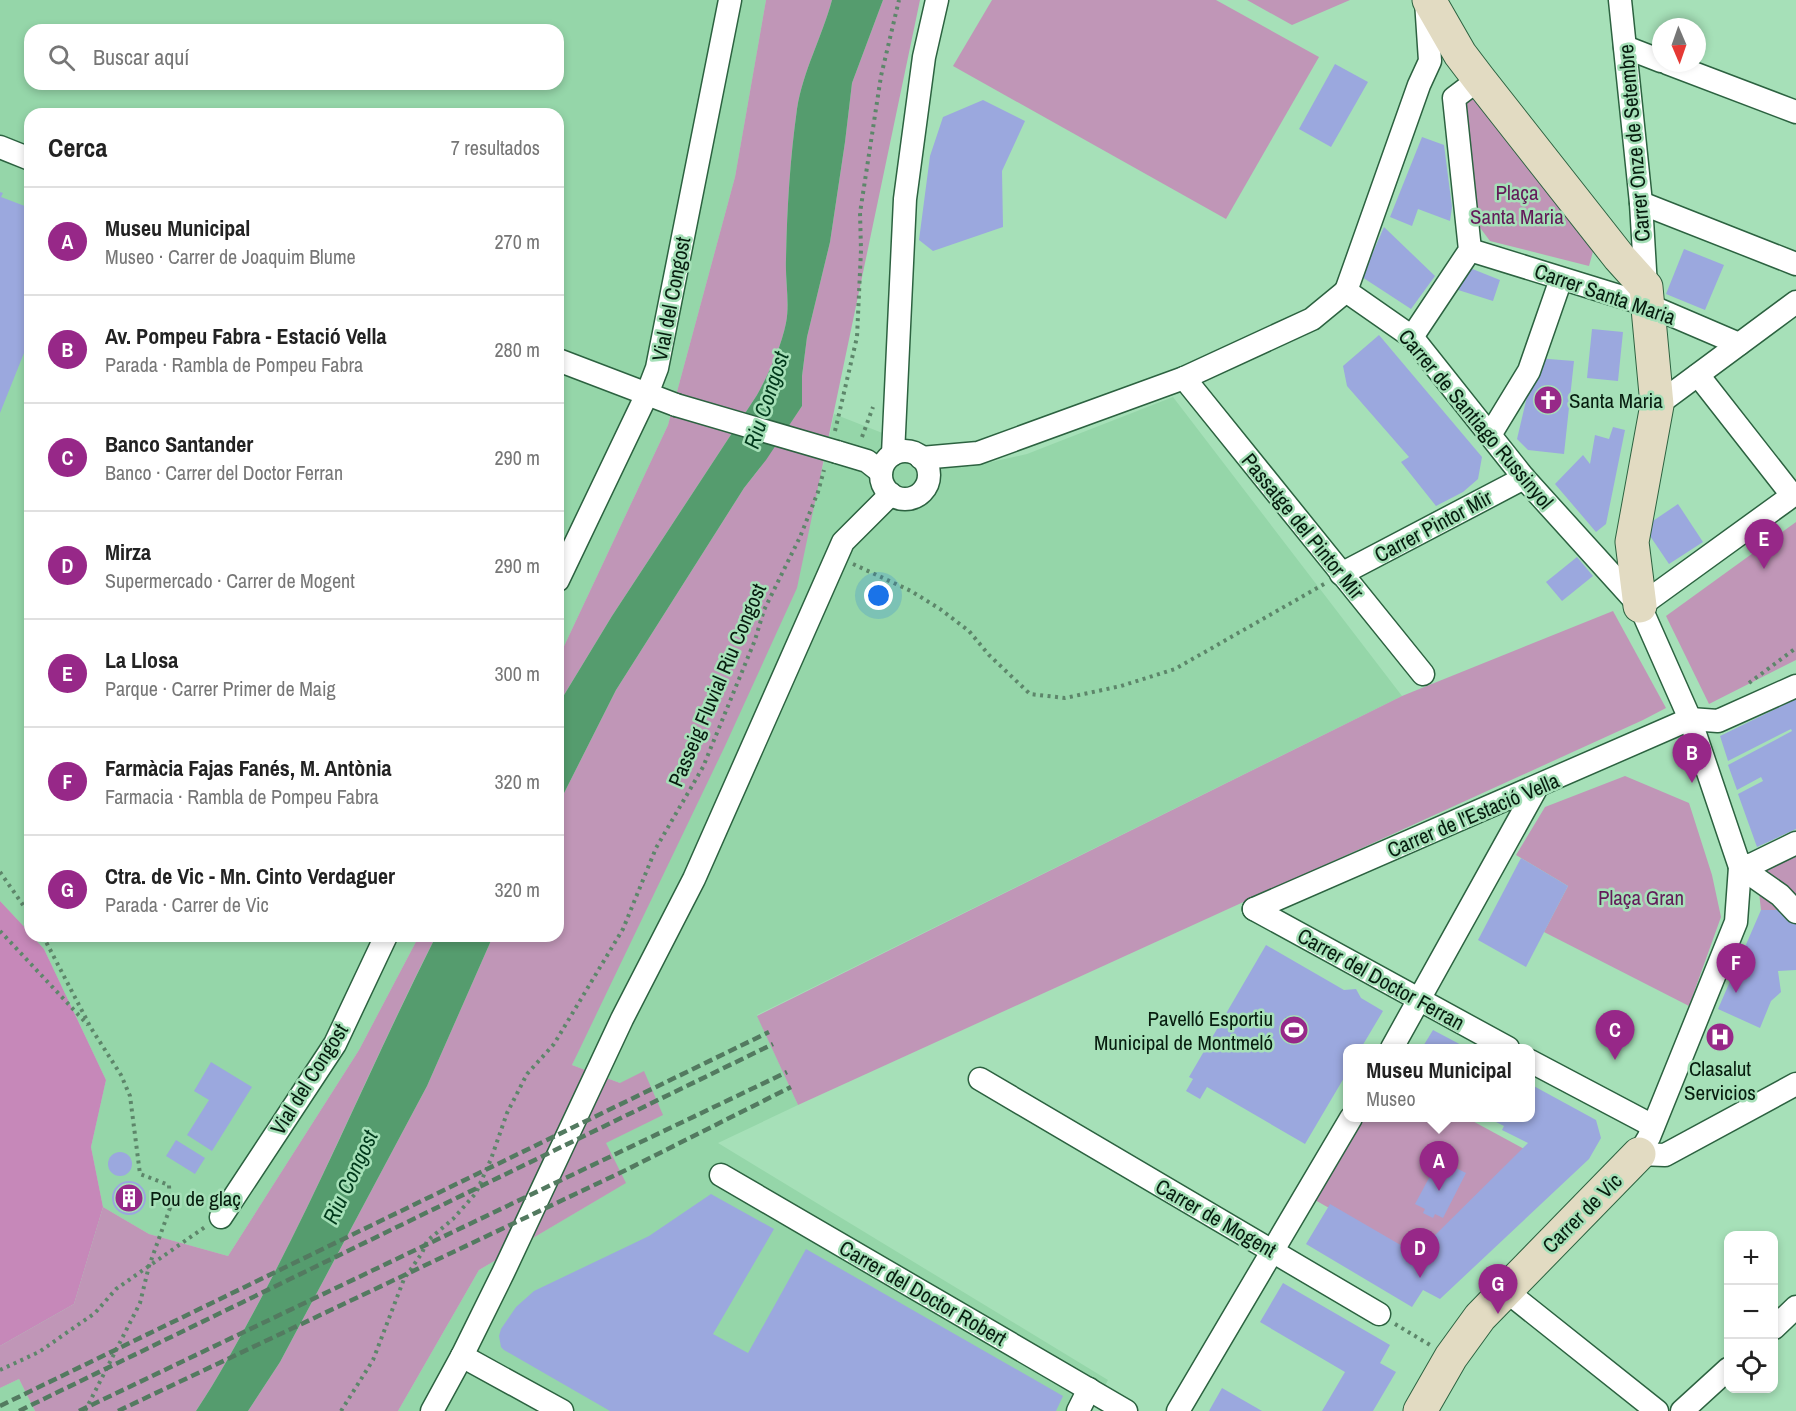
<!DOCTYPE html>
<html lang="es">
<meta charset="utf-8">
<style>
body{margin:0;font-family:"Archivo Narrow",sans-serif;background:#f2f2f2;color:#222}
.controls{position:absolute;right:18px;bottom:18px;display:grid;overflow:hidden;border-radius:12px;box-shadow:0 3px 9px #0003}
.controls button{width:54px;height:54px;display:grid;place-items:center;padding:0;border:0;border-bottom:2px solid #e0e0e0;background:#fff;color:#222;font:30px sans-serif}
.compass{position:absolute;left:1652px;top:18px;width:54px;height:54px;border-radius:50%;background:#fff;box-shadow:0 3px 9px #0003;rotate:178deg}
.you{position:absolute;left:879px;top:596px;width:21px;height:21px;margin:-15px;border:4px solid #fff;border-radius:50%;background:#1a73e8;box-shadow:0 0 0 9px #1a73e833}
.badge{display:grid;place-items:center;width:39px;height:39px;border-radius:50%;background:#972888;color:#fff;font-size:20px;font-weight:700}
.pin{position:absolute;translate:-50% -50px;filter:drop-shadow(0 2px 3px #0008)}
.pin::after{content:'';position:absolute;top:32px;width:21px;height:18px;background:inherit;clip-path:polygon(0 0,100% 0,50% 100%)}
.popup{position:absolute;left:1343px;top:1044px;width:192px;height:78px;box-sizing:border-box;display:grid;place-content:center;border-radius:12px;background:#fff;filter:drop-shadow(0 2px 4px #0005);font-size:20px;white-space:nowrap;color:#767676}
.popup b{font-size:22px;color:#222}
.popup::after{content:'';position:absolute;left:50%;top:100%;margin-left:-12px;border:12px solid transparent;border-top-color:#fff}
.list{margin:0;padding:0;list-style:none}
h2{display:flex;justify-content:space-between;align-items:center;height:78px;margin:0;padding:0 24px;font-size:26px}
h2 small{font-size:20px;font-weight:400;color:#767676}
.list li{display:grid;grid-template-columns:39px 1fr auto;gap:18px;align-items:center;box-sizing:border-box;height:108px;padding:0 24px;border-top:2px solid #e0e0e0}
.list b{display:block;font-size:22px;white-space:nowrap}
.list p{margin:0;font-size:20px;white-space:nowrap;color:#767676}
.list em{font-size:20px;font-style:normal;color:#767676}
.icon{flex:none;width:33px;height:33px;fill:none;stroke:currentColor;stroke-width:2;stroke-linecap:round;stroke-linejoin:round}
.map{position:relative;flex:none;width:1796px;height:1411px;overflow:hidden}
.search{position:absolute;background:#fff;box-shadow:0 3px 9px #0003;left:24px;top:24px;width:540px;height:66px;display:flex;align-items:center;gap:15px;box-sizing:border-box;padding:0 21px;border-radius:18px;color:#767676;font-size:22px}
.panel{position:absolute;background:#fff;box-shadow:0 3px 9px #0003;left:24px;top:108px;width:540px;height:834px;border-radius:18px}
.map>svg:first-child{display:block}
</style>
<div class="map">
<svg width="1796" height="1411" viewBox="0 0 1796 1411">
<rect width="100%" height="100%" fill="#a6e0b8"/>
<!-- built -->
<g fill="#95d6a9" fill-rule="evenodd">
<path d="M0,0h766l-31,177 -67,248 -110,234v-545h-528v819l-30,-32zM30,30h528v54h-528z"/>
<path d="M1173,397l229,299 -645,319 41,90 -80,38 390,237 -16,31h-694l81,-141 146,-87 -20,-40 15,-60 -48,-18 251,-599 11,-52 135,53 58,-13z"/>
<path d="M32,936h387l-60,114 -131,206 -79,-22 -46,-27 -12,-60 15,-67 -62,-131z"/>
<path d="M19,1379l16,32h-35v-23z"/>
</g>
<!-- green -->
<g fill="#c096b7">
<path d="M766,0h66c-10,37 -29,71 -35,109 -7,50 -10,100 -11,150 -1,21 4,44 0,64 -5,25 -17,50 -29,72l-145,221 -54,89v-46l110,-234 67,-248z"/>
<path d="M883,0h37l-123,588 -72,158 -153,319 48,18 24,-12 19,44 -57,28 20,40 -147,87 -81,141h-150l32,-49 147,-276 66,-150h65v-131l58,-115 128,-202 15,-19 43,-63v-30l5,-39 23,-95 15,-100 7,-59z"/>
<path d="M992,0h224l103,57 -93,162 -273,-153z"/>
<path d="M1247,0h103l-58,25z"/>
<path d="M1478,94l119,143 -8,29 -99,-25 -12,-16 -15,-123z"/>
<path d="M1796,522v138l-87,44 -43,-88z"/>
<path d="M1613,611l53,97 -23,12 -845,385 -41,-89 645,-320z"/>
<path d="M1625,776l64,27 23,72 9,42 -32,89 -145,-74 24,-46 -52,-31 29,-48z"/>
<path d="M1796,839v85l-35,-14 -6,-53z"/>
<path d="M419,936h17c-59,116 -109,237 -170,353 -22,41 -44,83 -70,122h-161l-16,-32 -19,9v-42l74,-42 29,-97 46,27 79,22 131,-206z"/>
<path d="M1364,1118h103l61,33 -113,106 -100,-57z"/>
</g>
<!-- forest -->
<path fill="#c688b9" d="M0,901l30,32v3h2l12,13 62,131 -15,67 12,60 -29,97 -74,42z"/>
<!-- water -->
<g fill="#559c6e">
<path d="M832,0h51l-31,83 -7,59 -15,100 -23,95 -5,39v30l-36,54 -22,28 -128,202 -58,115v-100l54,-89 145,-221c12,-22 24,-47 29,-72 4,-20 -1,-43 0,-64 1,-50 4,-100 11,-150 6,-38 25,-72 35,-109z"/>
<path d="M436,936h57l-66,150 -147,276 -32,49h-52c26,-39 48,-81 70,-122 61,-116 111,-236 170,-353z"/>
</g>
<!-- building -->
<g fill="#9ba8de">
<path d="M1335,64l33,18 -37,65 -32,-18z"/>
<path d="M983,100l42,21 -23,50 1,56 -70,24 -14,-11 11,-84 13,-39z"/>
<path d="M1422,137l22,8 8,62 -2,14 -32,-12 -6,17 -22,-9z"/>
<path d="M0,192l3,1 -2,4 29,11v130l-30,75z"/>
<path d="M1384,227l51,49 -24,33 -49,-32z"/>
<path d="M1684,249l40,16 -19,45 -39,-16z"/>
<path d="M1470,268l30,12 -7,21 -38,-12z"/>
<path d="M1592,329l31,3 -5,49 -31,-3z"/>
<path d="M1379,335l103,122 -4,22 -15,13 -27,14 -35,-44 8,-5 -62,-71 -4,-20z"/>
<path d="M1536,358l38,3 -10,93 -36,-4 -11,-11z"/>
<path d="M1613,427l12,3 -19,94 -10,8 -41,-48 28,-29 7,9 5,-29 14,4z"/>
<path d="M1678,504l25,38 -34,22 -25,-37z"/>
<path d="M1577,557l16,19 -31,25 -16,-19z"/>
<path d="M1796,699v130l-39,18 -19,-53 25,-13 -2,-4 -24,13 -9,-25 64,-34 -1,-2 -63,32 -8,-25z"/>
<path d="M1521,858l47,28 -42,81 -48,-27z"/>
<path d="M1761,910h23l12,14v46l-18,1 3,21 -10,9 -11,27 -42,-19z"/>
<path d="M1266,945l78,45 12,-1 5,9 22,13 -22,37h-13v23l-43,73 -98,-57 -7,12 -14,-8 7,-12 -4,-2z"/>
<path d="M1433,1030l34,18h-45z"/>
<path d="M211,1062l41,25 -40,64 -25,-16 22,-35 -15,-9z"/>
<path d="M1530,1084l66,36 5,18 -12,21 -149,140 -17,-9 -11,17 -106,-63 24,-40 86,50 112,-111 -26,-13 2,-4 -16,-8h42z"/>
<path d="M176,1140l29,18 -10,16 -29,-18z"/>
<circle cx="120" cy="1164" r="12"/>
<path d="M1436,1158l30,15 -23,45 -8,-4 -2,4 -10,-5 2,-4 -10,-5 21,-39 -3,-2z"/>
<circle cx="129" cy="1198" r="17"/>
<path d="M711,1194l63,35 -61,105 35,19 58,-104 257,147 -7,15h-446l-106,-61 -3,-3 -2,-11 2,-7 15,-22 18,-16 115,-55z"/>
<path d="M1283,1283l107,62 -10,18 16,9 -23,39h-51l23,-39 -85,-50z"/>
<path d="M1222,1388l40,23h-53z"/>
</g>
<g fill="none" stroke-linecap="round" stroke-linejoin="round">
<!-- street casing -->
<g stroke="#2c6240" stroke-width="25">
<g id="street">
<path d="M1620,0l21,203 5,84"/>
<path d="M1625,47l36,14"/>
<path d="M1667,63l129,49"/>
<path d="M0,147l30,12"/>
<path d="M1641,203l155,61"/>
<path d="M1470,250l178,55 91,39"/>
<path d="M1346,291l66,46 112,141 116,128 50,113 50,148 -4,55 -87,215 -10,17 26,1 131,-71"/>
<path d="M1346,291l73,-206 11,-24 -4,-60"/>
<path d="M1412,337l58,-87 -16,-152 25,-19"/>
<path d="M558,360l118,45"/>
<path d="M1698,375l94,120"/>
<path d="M1184,378l239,296"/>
<path d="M1657,405l139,-103"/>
<path d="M1490,435l39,-64 32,-92"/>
<circle cx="905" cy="475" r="24"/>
<path d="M837,452l30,9 14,11"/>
<path d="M893,454l12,-255 19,-142 13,-57"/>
<path d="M921,458l57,-5 206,-75 128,-59 34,-28"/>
<path d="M1341,574l183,-96"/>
<path d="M558,580l89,-186 10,-26 73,-368"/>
<path d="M1640,606l156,-113"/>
<path d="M1740,867l40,28 16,17"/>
<path d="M1740,867l13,-3 43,-21"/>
<path d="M1254,909l436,-190 28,2 78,-35"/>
<path d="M1254,909l254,139"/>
<path d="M1392,1048l145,-261"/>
<path d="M1530,1061l123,65"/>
<path d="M980,1079l399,235"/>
<path d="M721,1175l405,236"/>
<path d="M221,1217l114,-173 51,-108"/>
<path d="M1505,1290l152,121"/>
<path d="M1774,1328l22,-21"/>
<path d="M462,1356l100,55"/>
<path d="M432,1411l30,-55 41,-83 119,-254 72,-140 149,-337 48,-48"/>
<path d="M1078,1411l11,-22"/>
<path d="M1178,1411l173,-293"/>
<path d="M1682,1411l46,-42"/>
</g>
</g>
<!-- secondary casing -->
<g stroke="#2c6240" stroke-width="35">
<g id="secondary">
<path d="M1429,0l31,54 19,25 140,178 27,30 11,118 -25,137 8,64"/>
<path d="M1420,1411l31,-54 29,-40 159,-163"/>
</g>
</g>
<!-- path -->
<g stroke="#5d866a" stroke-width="4" stroke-dasharray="3 4.5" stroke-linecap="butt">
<path d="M835,431l22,-94 4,-87 -1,-37 21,-137 18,-76"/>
<path d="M862,437l11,-30"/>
<path d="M853,564l58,27 29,18 29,22 20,24 41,39 35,4 56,-12 54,-17 151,-86"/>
<path d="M1749,683l47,-35"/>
<path d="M0,872l30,43"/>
<path d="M0,931l88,94"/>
<path d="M43,936l48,92 30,47 9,21 10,78 29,11 1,23 -21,58 -9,37 -55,108"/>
<path d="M1395,1324l35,21"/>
<path d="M0,1370l39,-18 56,-39 21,-24 89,-62"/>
<path d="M341,1411l32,-51 31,-81 18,-26 5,-12 26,-22 23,-26 15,-34 16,-46 20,-39 27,-30 69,-115 33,-81 47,-81 52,-127 9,-30 36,-73 18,-45 6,-22"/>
</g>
<!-- street -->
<use href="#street" stroke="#fff" stroke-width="22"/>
<!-- secondary -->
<use href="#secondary" stroke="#e2dbc2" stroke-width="33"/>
<!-- rail -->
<g stroke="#537a60" stroke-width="4.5" stroke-dasharray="9 4.5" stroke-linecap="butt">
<path d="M0,1406l769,-374"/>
<path d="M19,1411l754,-367"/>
<path d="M79,1411l708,-339"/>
<path d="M118,1411l508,-241 165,-83"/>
</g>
<!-- street-bridge casing -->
<g stroke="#2c6240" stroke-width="25" stroke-linecap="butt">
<path id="street-bridge" d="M676,405l161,47"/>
</g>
<!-- street-bridge -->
<use href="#street-bridge" stroke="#fff" stroke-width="22"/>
</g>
<!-- icons -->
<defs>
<g id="church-disc" transform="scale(1.5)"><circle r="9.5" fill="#972888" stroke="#a6e0b8"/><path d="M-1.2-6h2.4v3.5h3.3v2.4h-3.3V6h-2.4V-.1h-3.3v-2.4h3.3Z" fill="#fff"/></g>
<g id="stadium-disc" transform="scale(1.5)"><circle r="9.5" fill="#972888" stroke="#a6e0b8"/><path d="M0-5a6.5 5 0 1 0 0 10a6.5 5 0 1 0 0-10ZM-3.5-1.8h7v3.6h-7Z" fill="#fff"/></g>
<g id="hospital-disc" transform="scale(1.5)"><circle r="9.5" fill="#972888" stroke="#a6e0b8"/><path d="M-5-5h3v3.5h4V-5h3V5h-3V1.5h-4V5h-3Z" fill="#fff"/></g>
<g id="building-disc" transform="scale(1.5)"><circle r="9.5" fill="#972888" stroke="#a6e0b8"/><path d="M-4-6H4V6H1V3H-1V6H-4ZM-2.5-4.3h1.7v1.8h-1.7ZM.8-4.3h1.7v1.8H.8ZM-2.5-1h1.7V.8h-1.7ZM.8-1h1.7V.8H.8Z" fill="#fff"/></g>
</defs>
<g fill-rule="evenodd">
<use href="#church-disc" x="1548" y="400"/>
<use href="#stadium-disc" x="1294" y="1030"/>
<use href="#hospital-disc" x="1720" y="1037"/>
<use href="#building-disc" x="129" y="1198"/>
</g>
<g text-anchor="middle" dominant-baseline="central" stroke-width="5" stroke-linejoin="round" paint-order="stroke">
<!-- street labels -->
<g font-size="21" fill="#071d0f" stroke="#a6e0b8">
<text transform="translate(1634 143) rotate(-95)">Carrer Onze de Setembre</text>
<text transform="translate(1605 294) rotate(19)">Carrer Santa Maria</text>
<text transform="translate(671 299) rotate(-79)">Vial del Congost</text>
<text transform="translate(1476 419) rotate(50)">Carrer de Santiago Russinyol</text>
<text transform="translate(1303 526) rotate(51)">Passatge del Pintor Mir</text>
<text transform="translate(1433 526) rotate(-28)">Carrer Pintor Mir</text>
<text transform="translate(717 685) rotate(-67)">Passeig Fluvial Riu Congost</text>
<text transform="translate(1473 815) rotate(-23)">Carrer de l'Estació Vella</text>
<text transform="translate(1381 979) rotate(29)">Carrer del Doctor Ferran</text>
<text transform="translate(309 1079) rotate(-58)">Vial del Congost</text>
<text transform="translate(1582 1213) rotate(-45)">Carrer de Vic</text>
<text transform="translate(1216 1218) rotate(30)">Carrer de Mogent</text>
<text transform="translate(923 1293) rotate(30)">Carrer del Doctor Robert</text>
</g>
<!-- park labels -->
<g font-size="21" fill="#631a59" stroke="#a6e0b8">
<text x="1517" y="192">Plaça<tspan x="1517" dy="24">Santa Maria</tspan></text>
<text x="1641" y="897">Plaça Gran</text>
</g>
<!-- poi labels -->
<g font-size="21" fill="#071d0f" stroke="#a6e0b8" text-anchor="start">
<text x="1569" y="400">Santa Maria</text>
<text x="1273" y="1018" text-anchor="end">Pavelló Esportiu<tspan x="1273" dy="24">Municipal de Montmeló</tspan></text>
<text x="1720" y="1068" text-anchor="middle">Clasalut<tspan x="1720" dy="24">Servicios</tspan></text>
<text x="150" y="1198">Pou de glaç</text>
</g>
<!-- water labels -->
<g font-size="22" font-style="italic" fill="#00391b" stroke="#a6e0b8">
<text transform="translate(766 400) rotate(-72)">Riu Congost</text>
<text transform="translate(350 1177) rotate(-65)">Riu Congost</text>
</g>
</g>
</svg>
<div class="controls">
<button>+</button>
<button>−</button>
<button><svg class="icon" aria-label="locate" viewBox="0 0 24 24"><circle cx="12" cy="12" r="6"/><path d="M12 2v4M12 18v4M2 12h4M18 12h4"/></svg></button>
</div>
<svg class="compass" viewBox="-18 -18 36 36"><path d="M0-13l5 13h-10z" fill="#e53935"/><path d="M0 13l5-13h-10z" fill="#767676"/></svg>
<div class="you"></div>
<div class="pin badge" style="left:1439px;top:1191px">A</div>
<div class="popup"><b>Museu Municipal</b>Museo</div>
<div class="pin badge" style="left:1692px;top:783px">B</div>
<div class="pin badge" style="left:1615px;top:1060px">C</div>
<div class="pin badge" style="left:1420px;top:1278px">D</div>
<div class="pin badge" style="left:1764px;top:569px">E</div>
<div class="pin badge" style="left:1736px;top:993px">F</div>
<div class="pin badge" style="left:1498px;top:1314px">G</div>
<div class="search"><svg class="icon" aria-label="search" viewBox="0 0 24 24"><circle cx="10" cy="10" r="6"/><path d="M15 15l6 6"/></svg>Buscar aquí</div>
<section class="panel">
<h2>Cerca<small>7 resultados</small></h2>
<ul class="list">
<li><span class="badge">A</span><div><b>Museu Municipal</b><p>Museo · Carrer de Joaquim Blume</p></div><em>270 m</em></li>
<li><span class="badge">B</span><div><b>Av. Pompeu Fabra - Estació Vella</b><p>Parada · Rambla de Pompeu Fabra</p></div><em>280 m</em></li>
<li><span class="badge">C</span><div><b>Banco Santander</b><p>Banco · Carrer del Doctor Ferran</p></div><em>290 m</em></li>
<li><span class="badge">D</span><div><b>Mirza</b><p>Supermercado · Carrer de Mogent</p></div><em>290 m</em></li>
<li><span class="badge">E</span><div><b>La Llosa</b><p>Parque · Carrer Primer de Maig</p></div><em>300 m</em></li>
<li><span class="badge">F</span><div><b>Farmàcia Fajas Fanés, M. Antònia</b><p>Farmacia · Rambla de Pompeu Fabra</p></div><em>320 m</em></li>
<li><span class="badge">G</span><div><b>Ctra. de Vic - Mn. Cinto Verdaguer</b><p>Parada · Carrer de Vic</p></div><em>320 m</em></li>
</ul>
</section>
</div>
